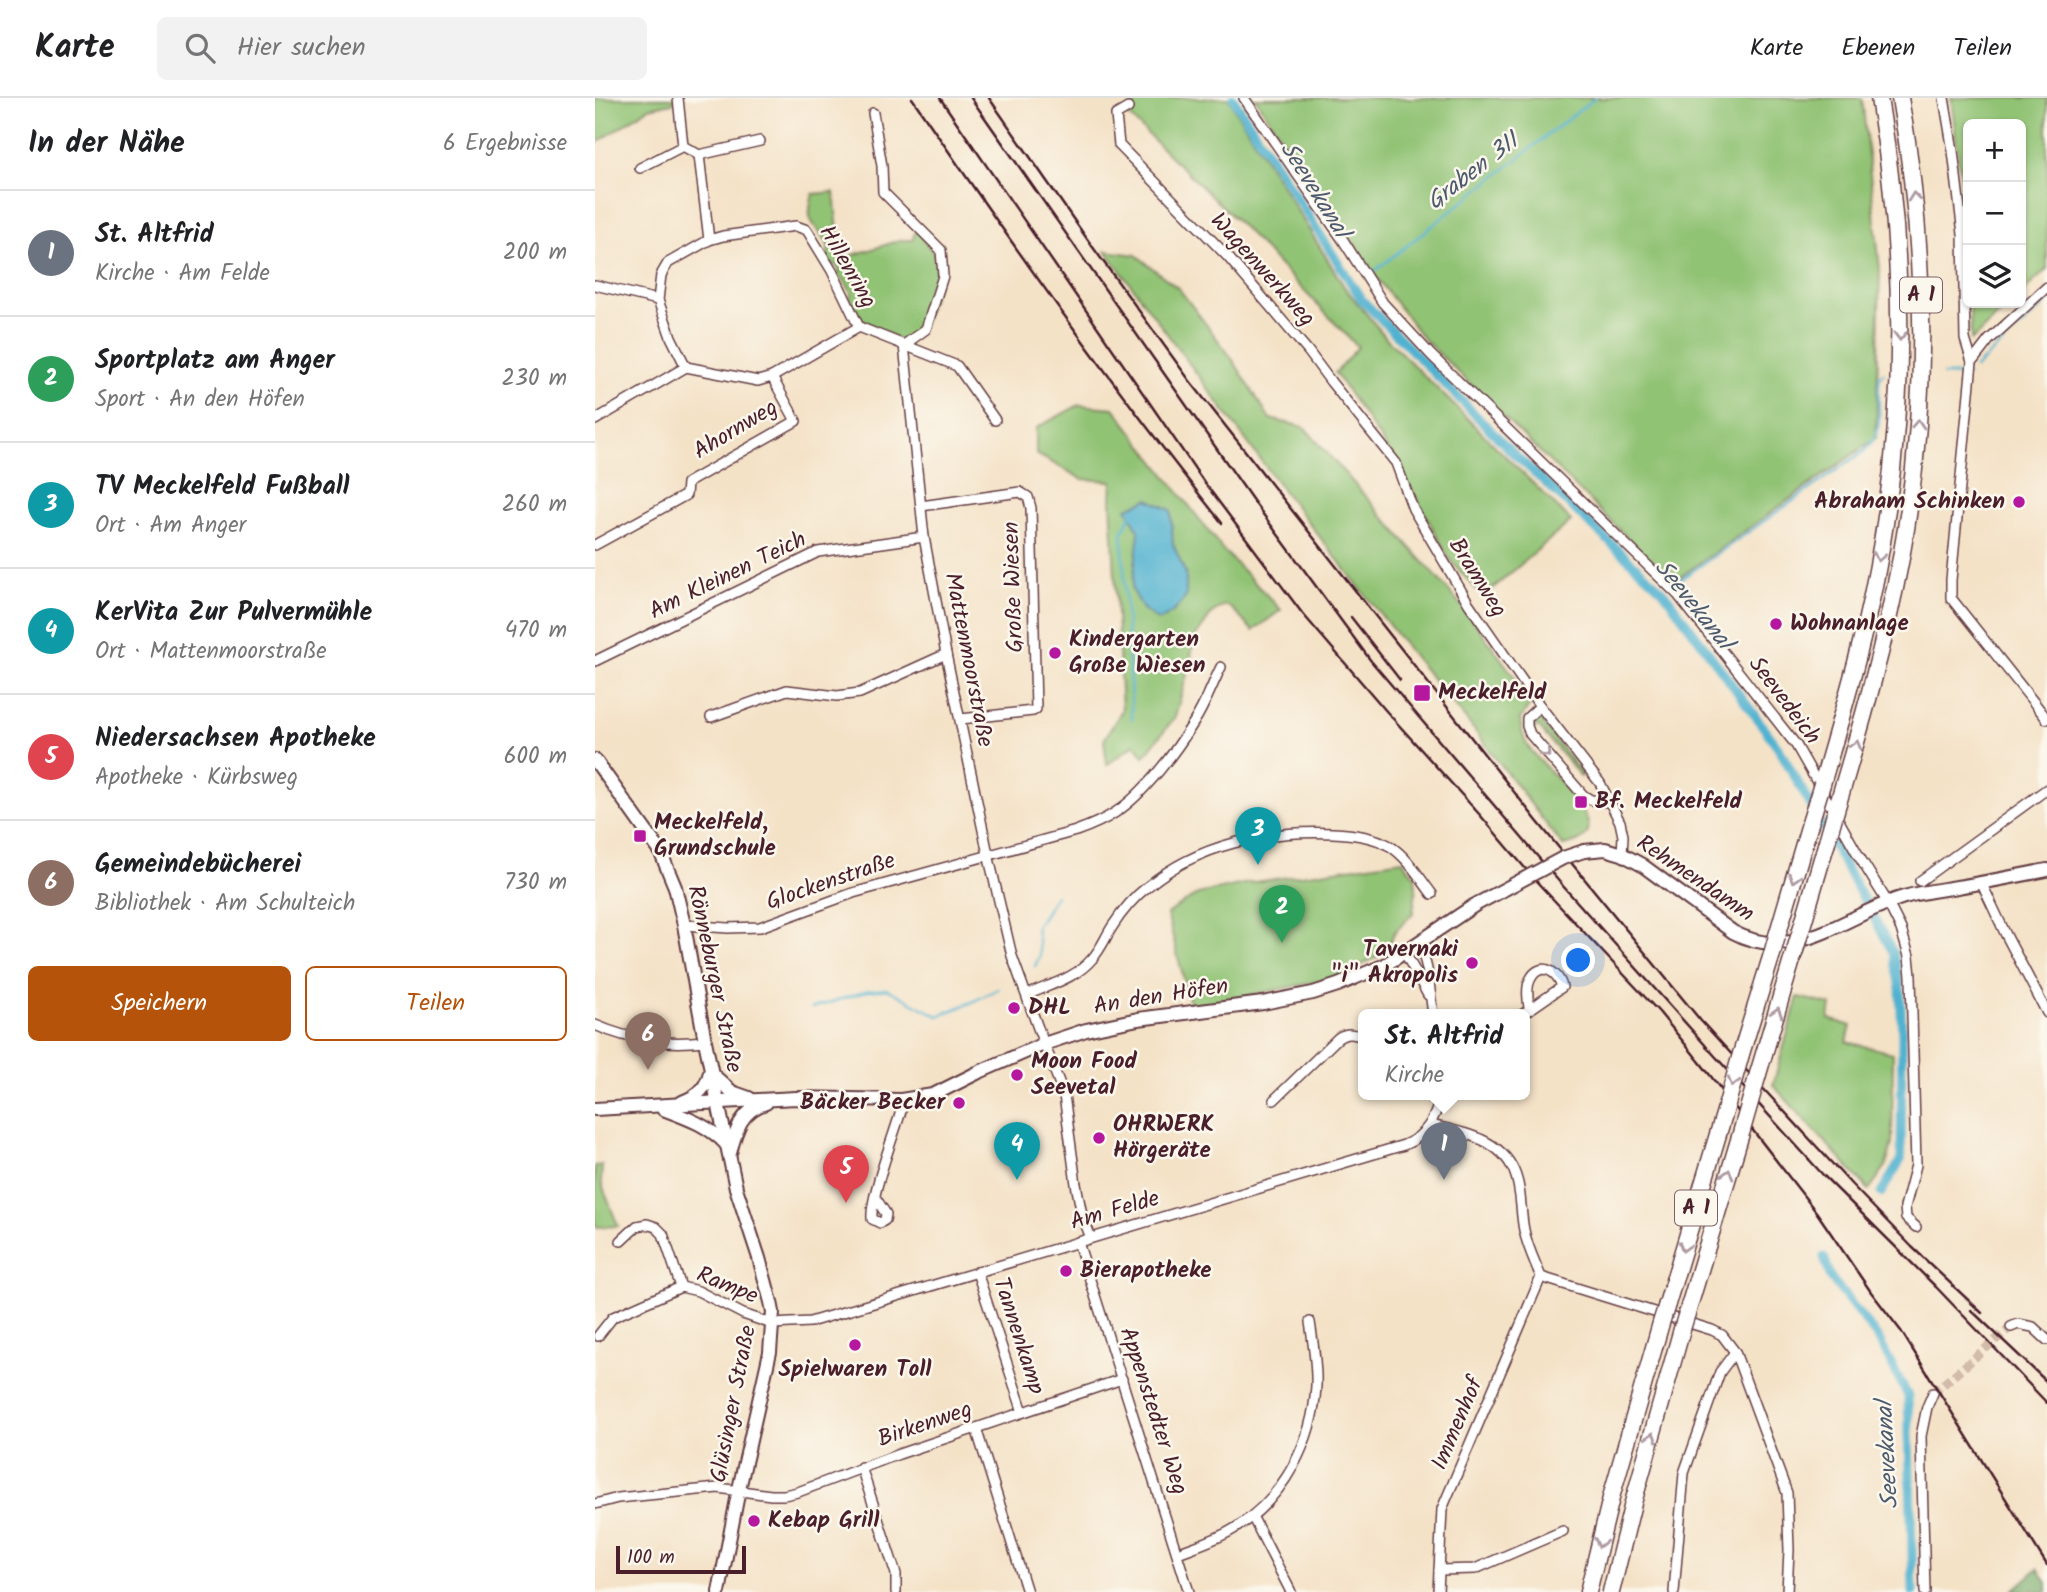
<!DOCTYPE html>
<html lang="de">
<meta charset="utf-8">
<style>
body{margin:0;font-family:Kalam,sans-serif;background:#f2f2f2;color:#202124}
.controls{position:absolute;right:21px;top:21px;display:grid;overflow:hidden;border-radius:10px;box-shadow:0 2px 5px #0004}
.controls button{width:63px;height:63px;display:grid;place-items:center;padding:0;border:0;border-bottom:2px solid #e0e0e0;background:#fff;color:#202124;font:35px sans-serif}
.scale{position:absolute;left:21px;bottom:18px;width:130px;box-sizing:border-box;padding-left:7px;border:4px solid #4a1f2b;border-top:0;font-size:19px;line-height:24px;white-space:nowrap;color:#4a1f2b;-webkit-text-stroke:5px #fbf7ec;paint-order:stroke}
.you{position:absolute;left:984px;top:863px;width:24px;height:24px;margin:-18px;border:5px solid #fff;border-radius:50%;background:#1a73e8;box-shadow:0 0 0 10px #1a73e833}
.badge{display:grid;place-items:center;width:46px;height:46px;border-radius:50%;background:#b45309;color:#fff;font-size:23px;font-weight:700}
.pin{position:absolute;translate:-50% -58px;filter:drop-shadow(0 2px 4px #0008)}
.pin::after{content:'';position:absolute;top:37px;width:24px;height:21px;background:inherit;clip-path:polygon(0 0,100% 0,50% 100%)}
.popup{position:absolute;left:763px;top:911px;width:172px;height:91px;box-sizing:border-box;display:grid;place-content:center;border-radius:10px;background:#fff;filter:drop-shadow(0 2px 5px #0005);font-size:23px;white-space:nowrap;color:#757577}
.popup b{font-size:26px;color:#202124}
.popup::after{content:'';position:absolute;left:50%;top:100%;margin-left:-14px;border:14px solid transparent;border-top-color:#fff}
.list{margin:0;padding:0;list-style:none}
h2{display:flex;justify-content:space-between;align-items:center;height:91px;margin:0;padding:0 28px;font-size:30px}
h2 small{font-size:23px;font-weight:400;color:#757577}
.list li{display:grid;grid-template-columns:46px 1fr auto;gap:21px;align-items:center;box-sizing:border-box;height:126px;padding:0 28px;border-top:2px solid #e0e0e0}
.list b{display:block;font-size:26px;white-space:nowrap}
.list p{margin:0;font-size:23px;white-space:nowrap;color:#757577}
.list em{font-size:23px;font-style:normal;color:#757577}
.actions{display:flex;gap:14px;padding:21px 28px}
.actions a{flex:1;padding:16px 0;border:2px solid #b45309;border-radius:10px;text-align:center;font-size:24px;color:#b45309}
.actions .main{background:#b45309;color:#fff}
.icon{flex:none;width:38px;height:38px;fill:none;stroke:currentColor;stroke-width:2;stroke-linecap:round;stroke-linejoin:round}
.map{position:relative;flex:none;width:1452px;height:1494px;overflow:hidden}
header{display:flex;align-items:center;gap:42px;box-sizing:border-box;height:98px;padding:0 35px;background:#fff;border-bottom:2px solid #e0e0e0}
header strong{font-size:33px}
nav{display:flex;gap:38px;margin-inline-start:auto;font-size:24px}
.search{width:490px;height:63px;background:#f2f2f2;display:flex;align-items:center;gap:18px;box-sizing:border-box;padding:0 24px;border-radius:10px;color:#757577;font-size:26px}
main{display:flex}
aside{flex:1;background:#fff}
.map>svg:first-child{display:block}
</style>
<header>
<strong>Karte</strong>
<div class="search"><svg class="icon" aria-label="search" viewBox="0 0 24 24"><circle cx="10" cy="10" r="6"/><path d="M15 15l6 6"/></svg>Hier suchen</div>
<nav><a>Karte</a><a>Ebenen</a><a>Teilen</a></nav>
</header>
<main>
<aside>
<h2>In der Nähe<small>6 Ergebnisse</small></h2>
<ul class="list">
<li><span class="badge" style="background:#6b7280">1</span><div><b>St. Altfrid</b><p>Kirche · Am Felde</p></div><em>200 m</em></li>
<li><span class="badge" style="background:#2e9e5b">2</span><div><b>Sportplatz am Anger</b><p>Sport · An den Höfen</p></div><em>230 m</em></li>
<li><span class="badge" style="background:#0f9aa8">3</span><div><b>TV Meckelfeld Fußball</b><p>Ort · Am Anger</p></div><em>260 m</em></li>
<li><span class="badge" style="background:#0f9aa8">4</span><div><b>KerVita Zur Pulvermühle</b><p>Ort · Mattenmoorstraße</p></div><em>470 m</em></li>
<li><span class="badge" style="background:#e0444e">5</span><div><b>Niedersachsen Apotheke</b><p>Apotheke · Kürbsweg</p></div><em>600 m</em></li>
<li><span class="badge" style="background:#8d6e63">6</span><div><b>Gemeindebücherei</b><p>Bibliothek · Am Schulteich</p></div><em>730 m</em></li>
</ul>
<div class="actions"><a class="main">Speichern</a><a>Teilen</a></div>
</aside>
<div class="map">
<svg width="1452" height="1494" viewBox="0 0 1452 1494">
<rect width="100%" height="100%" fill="#fbf7ec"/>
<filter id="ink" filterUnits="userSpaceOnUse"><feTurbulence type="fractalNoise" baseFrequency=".0143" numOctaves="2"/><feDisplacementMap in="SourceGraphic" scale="14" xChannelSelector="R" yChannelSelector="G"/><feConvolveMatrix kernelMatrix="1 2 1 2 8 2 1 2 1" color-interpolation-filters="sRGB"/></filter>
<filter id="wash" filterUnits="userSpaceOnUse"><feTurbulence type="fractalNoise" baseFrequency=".00686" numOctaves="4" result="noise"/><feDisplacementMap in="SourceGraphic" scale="28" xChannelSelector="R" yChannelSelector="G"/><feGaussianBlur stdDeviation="1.57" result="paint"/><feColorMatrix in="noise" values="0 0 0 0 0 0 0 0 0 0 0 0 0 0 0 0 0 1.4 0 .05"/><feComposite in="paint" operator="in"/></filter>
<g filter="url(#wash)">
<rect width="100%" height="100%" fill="#f4e2c7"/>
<!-- green -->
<g fill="#91c374" stroke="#6e7150" stroke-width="2">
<path d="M0,0h84l-7,5 -23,5 -54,36z"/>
<path d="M529,0h104l117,190 42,51 184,182 -88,76 -33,-37 -38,-70 -30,-49 -47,-68 23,-26 -121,-126 -110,-107 7,-7z"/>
<path d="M660,0h607l18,171 -4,169 -203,144 -250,-244 -46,-60z"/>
<path d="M1356,0h96v171l-26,25v-170h-53v109z"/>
<path d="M239,94l4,39 9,26 54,-17h12l1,-6 3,-3 15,20 7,15v12l-17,49 -15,15 -8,-2 -37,-20 -12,-21 1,-7 -8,-13 -6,-1 -1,-4 4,-2 -4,-7 -7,-1 -3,-7c9,-16 -12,-25 -16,-40 -1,-7 1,-16 3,-23z"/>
<path d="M511,153l30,4 43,34 52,68 39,62 34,8 160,181 62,85 5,11 -11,15c1,8 3,19 7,26 11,19 72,67 60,89 -5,8 -16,10 -24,12l-98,-128 -50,-60 -133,-169z"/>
<path d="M1375,205h41l-40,38z"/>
<path d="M484,307l35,3 109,142 58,60 -28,21 -22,-23 -6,-3 -12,7 -19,27 -5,28 -14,50 -31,39 -9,-12 -28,21 -3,-25 18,-30 -11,-210 1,-19 -30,-2 -46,-25v-26z"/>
<path d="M943,617l5,1 4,4 -4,4 40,51 -2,2 -43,-51 -5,3 -1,-9z"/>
<path d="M807,762l13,16 1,14 -3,23 -19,20 -8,19 -46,25 -149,30 -24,-93 31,-20 50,-11z"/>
<path d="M1203,899l33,8 -2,14 22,7 -4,16 46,11 -1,90 -6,23 -17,24 -96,-105z"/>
<path d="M7,1067l-1,17 17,44 -23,1v-61z"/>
</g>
<!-- forest -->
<path fill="#74a966" stroke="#5f6448" stroke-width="2" d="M1443,1470l9,15v9h-11l-2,-3 -3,3h-20z"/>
<!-- water -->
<path fill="#51b2d0" stroke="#4e687e" stroke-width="2" d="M553,401l23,11 2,34 13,30v23l-12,14 -15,10 -16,-12 -11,-20 7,-57 -12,-24z"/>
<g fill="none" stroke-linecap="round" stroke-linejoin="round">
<!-- stream -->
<g stroke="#51b2d0" stroke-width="2.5">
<path d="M777,175l223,-175"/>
<path d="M1380,270l72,-66"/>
<path d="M1348,277h24"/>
<path d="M1085,482l184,-129c25,-24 10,-45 16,-75l4,-3"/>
<path d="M537,621l-10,-186 9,-18 3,-2"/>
<path d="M440,868l5,-11 -4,-28 20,-32"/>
<path d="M217,910l56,-17 19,-2 51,27 32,-13 28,-14"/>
</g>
<!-- canal -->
<g stroke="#51b2d0" stroke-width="9">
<path d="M638,0l129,202 152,154 149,137 115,156 115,205 7,36 2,48 -1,124 -20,33"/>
<path d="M1229,1159l7,21 47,60 30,58 5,196"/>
</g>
</g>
</g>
<g filter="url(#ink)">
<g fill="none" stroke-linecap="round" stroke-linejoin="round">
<!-- street-tunnel -->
<path stroke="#d2bba8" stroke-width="9" stroke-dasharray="9 4.5" stroke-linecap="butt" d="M1338,1295l78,-66"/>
<!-- street casing -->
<g stroke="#643c42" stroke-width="12">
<g id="street">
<path d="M83,0l5,48 16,9 10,85"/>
<path d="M649,0l99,142 40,63 48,52 247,240 118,150 64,113 28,45 13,26 8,27 2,20 5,189 -11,42 1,11 10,9"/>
<path d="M1349,0l9,53 10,83 2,105 7,23 -21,218v18l96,121"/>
<path d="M533,10l-12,7 3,30 109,112 80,94 23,31 65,81 17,46 56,95 71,102 60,77 20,39 3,14 -1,18"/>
<path d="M278,15l9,53 1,26 58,58 2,26 -17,53 -22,16 20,192 22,117 42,200 24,102 26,72 26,67 12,89 6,31 9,23"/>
<path d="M104,57l61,-14"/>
<path d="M45,70l43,-22"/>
<path d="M0,187l63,15"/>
<path d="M1377,264l17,-22 58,-53"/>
<path d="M91,269l-15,-30 -13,-37 3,-25 7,-12 41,-23 14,-4 73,-10 11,4 25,41 27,56"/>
<path d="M0,322l91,-53 72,14 14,-4 87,-50 98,39 38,54"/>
<path d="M326,408l99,-14 8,5 3,11 5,201 -3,2 -72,8"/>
<path d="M0,447l91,-50 1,-12 109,-62 -24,-44"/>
<path d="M0,563l223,-109 106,-15"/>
<path d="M945,608l-13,12v8l3,8 53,61 8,5 18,2"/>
<path d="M116,619l76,-27 50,6 23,-3 86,-39"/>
<path d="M1325,783l127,-92"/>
<path d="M1386,784l25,53 41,78"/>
<path d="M89,827l44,3 32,-1 93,-34 223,-62c14,-5 27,-10 40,-19 28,-18 60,-61 78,-90 11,-17 18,-37 27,-55"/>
<path d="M823,846c12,21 11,46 15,70"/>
<path d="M810,855l23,42"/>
<path d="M432,897c22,-10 49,-17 65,-36 9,-10 13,-21 20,-32 9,-14 21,-29 35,-40 51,-43 121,-57 186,-54 19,1 40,3 57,13 18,12 29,31 42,48"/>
<path d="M928,916l39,-27c-4,-17 -23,-26 -32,-7 -4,8 -2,20 -1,28"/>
<path d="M0,927c37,16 71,20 110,16"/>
<path d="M679,1002l64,-62c9,-6 16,-4 25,-1"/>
<path d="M836,1027c30,7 69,13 83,46 8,18 6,40 10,59 3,16 11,32 17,47l171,53 10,5 13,17 52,141 2,57 -2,42"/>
<path d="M280,1099l11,17 -1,6 -5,3 -8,-4c-2,-22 22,-84 29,-108v-11"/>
<path d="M26,1143l16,-15 10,-2 9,3 7,7 18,53"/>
<path d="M483,1144l111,350"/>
<path d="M382,1174l46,140"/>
<path d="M1416,1229l7,-3 15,3 14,13"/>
<path d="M3,1238l15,-19 68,-30 17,4 45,23 29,10 38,-2 594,-177c23,-9 32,-28 37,-51"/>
<path d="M381,1330l51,164"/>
<path d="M266,1369l35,107v18"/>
<path d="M0,1406l23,-6 100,-10 53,7h13l14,-3 101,-38 223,-75"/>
<path d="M657,1418l39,76"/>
<path d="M583,1455c20,-8 41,-14 59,-26 47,-30 76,-85 79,-141 1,-21 -3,-43 -6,-64"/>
<path d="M844,1472l36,-1 88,-38"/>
<path d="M843,1494l4,-83 99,-232"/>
<path d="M1079,1494l10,-119 36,-101 15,-20"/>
<path d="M1330,1494l-4,-156 6,-29 6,-14"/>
</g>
</g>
<!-- secondary casing -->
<g stroke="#643c42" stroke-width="16">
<g id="secondary">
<path d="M0,662l65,91 15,36 9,38 21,116 31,147 23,70 12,44 2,10 -3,40 -31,137 -20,103"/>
<path d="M989,753l21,-2 17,5 20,11 91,67c62,34 113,-18 171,-35 17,-5 35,-7 53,-10 30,-5 60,-11 90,-17"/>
<path d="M117,976l20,18 17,6"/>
<path d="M87,1004c16,-6 24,-13 28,-30"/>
<path d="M0,1011l201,-11 105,2 32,-5 44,-22 67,-29 42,-14 52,-11 125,-16 50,-10 25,-8 47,-20 90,-60 43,-23"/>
<path d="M68,1011c24,9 45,16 63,35"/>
<path d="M135,1055c6,-23 11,-43 36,-50"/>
</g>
</g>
<!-- highway casing -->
<g stroke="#643c42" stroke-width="19">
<g id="highway">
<path d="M1227,686c23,-80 47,-160 60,-242 25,-148 22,-297 -3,-444"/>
<path d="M1241,712c25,-83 49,-167 65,-252 28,-152 26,-308 -1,-460"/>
<path d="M1206,832l25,-85"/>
<path d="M1182,838l34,-116"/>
<path d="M1146,956l31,-100"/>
<path d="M1163,976l37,-124"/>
<path d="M1072,1206l58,-193"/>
<path d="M1093,1212l54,-180"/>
<path d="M993,1494l24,-98 49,-171"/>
<path d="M1016,1494l22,-89 49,-174"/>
</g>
</g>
<!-- street -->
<use href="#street" stroke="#fff" stroke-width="9"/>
<!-- secondary -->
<use href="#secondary" stroke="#fff" stroke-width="12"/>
<!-- highway -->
<use href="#highway" stroke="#fff" stroke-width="16"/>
<!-- rail -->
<g stroke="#4a1f2b" stroke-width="2.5">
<path d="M317,0c99,145 200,288 310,425"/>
<path d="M345,0l264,384 98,131 85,99 93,103 56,66 123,131 40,49 118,152 54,79 30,39 146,234"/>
<path d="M376,0l283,404 117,159 191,224 153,171 109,120 112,111 111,116"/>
<path d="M394,0l103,148 98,135 347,440 164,200 151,164 60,62 70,66"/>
<path d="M756,519l49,63"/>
<path d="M1376,1212l76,72"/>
</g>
<!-- secondary-bridge casing -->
<g stroke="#643c42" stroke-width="16" stroke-linecap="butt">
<path id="secondary-bridge" d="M923,784l45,-24 21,-7"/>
</g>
<!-- highway-bridge casing -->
<g stroke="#643c42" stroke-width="19" stroke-linecap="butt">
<g id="highway-bridge">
<path d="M1216,722l11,-36"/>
<path d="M1231,747l10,-35"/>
<path d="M1200,852l6,-20"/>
<path d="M1177,856l5,-18"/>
<path d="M1130,1013l16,-57"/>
<path d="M1147,1032l16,-56"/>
<path d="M1066,1225l6,-19"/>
<path d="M1087,1231l6,-19"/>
</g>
</g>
<!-- secondary-bridge -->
<use href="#secondary-bridge" stroke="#fff" stroke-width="12"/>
<!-- highway-bridge -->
<use href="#highway-bridge" stroke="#fff" stroke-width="16"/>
</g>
<!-- one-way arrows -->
<defs><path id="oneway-chevron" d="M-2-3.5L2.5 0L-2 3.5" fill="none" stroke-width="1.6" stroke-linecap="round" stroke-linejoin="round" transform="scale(1.75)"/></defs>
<g stroke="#ae9aa0">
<use href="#oneway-chevron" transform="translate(1319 99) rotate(-96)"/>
<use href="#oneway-chevron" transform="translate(1305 238) rotate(91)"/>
<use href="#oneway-chevron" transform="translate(1323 326) rotate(-86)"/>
<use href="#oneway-chevron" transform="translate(1284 459) rotate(101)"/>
<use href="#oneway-chevron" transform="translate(1261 647) rotate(-74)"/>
<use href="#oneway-chevron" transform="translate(951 655) rotate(49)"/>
<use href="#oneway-chevron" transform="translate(1199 780) rotate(106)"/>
<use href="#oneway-chevron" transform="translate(1182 914) rotate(-73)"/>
<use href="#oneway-chevron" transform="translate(1138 984) rotate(106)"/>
<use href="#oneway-chevron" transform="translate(1133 1076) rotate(-73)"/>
<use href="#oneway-chevron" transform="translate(1089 1149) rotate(107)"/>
<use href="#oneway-chevron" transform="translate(1057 1339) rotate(-74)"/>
<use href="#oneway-chevron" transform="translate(1005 1445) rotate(104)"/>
</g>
</g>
<!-- markers -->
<g fill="#b5179e" stroke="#fbf7ec" stroke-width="2.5">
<circle cx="1424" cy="404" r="7"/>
<circle cx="1181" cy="526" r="7"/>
<circle cx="460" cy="555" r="7"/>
<rect x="818" y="586" width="18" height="18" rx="3.5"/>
<rect x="979" y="697" width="14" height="14" rx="3.5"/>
<rect x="38" y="731" width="14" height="14" rx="3.5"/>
<circle cx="877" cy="865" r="7"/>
<circle cx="419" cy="910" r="7"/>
<circle cx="422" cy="977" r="7"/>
<circle cx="364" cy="1005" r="7"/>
<circle cx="504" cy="1040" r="7"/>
<circle cx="471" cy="1173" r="7"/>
<circle cx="260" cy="1247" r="7"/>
<circle cx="159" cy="1423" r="7"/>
</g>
<g text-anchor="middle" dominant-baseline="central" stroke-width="5" stroke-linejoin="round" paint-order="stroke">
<!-- shield labels -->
<g fill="#fbf7ec" stroke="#7f6065" stroke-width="2">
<rect x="1305" y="179.5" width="42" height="35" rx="5"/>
<rect x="1080" y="1092.5" width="42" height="35" rx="5"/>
</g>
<g font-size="21" font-weight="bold" fill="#4a1f2b">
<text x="1326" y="197">A 1</text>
<text x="1101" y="1110">A 1</text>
</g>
<!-- street labels -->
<g font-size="23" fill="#4a1f2b" stroke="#fbf7ec">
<text transform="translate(252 169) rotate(60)">Hillenring</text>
<text transform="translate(667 172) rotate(48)">Wagenwerkweg</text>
<text transform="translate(141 332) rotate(-31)">Ahornweg</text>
<text transform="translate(133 478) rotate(-26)">Am Kleinen Teich</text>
<text transform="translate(882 480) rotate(58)">Bramweg</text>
<text transform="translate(419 489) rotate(-92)">Große Wiesen</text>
<text transform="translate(373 562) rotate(79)">Mattenmoorstraße</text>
<text transform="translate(1189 603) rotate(53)">Seevedeich</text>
<text transform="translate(1100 781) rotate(34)">Rehmendamm</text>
<text transform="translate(236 784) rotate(-19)">Glockenstraße</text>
<text transform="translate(119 881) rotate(78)">Rönneburger Straße</text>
<text transform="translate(566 899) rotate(-9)">An den Höfen</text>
<text transform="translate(520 1113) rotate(-16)">Am Felde</text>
<text transform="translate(132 1188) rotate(22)">Rampe</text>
<text transform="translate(423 1238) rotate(72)">Tannenkamp</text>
<text transform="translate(139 1306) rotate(-79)">Glüsinger Straße</text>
<text transform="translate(558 1313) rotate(72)">Appenstedter Weg</text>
<text transform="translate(863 1326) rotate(-67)">Immenhof</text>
<text transform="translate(330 1327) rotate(-19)">Birkenweg</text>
</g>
<!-- poi labels -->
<g font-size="23" font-weight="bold" fill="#4a1f2b" stroke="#fbf7ec" text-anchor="start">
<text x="1410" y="404" text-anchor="end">Abraham Schinken</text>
<text x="1195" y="526">Wohnanlage</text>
<text x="474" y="542">Kindergarten<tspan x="474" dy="26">Große Wiesen</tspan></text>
<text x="843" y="595">Meckelfeld</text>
<text x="1000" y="704">Bf. Meckelfeld</text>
<text x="59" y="725">Meckelfeld,<tspan x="59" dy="26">Grundschule</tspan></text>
<text x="863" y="852" text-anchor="end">Tavernaki<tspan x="863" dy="26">"i" Akropolis</tspan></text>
<text x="433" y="910">DHL</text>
<text x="436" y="964">Moon Food<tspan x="436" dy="26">Seevetal</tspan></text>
<text x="350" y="1005" text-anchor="end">Bäcker Becker</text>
<text x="518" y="1027">OHRWERK<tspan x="518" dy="26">Hörgeräte</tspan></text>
<text x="485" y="1173">Bierapotheke</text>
<text x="260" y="1272" text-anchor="middle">Spielwaren Toll</text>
<text x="173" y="1423">Kebap Grill</text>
</g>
<!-- water labels -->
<g font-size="24" font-style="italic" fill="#4d5a6d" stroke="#fbf7ec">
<text transform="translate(878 74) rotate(-38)">Graben 311</text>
<text transform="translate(719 92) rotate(58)">Seevekanal</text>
<text transform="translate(1098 507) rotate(51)">Seevekanal</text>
<text transform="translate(1293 1357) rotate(-93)">Seevekanal</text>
</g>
</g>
</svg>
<div class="controls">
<button>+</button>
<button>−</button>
<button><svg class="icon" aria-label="layers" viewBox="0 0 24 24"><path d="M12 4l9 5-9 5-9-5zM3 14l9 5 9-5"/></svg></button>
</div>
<div class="scale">100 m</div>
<div class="you"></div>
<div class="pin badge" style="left:849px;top:1082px;background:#6b7280">1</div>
<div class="popup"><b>St. Altfrid</b>Kirche</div>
<div class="pin badge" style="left:687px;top:845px;background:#2e9e5b">2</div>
<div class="pin badge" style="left:663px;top:767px;background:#0f9aa8">3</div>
<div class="pin badge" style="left:422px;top:1082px;background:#0f9aa8">4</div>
<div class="pin badge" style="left:251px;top:1105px;background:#e0444e">5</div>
<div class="pin badge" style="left:53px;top:972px;background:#8d6e63">6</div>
</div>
</main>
